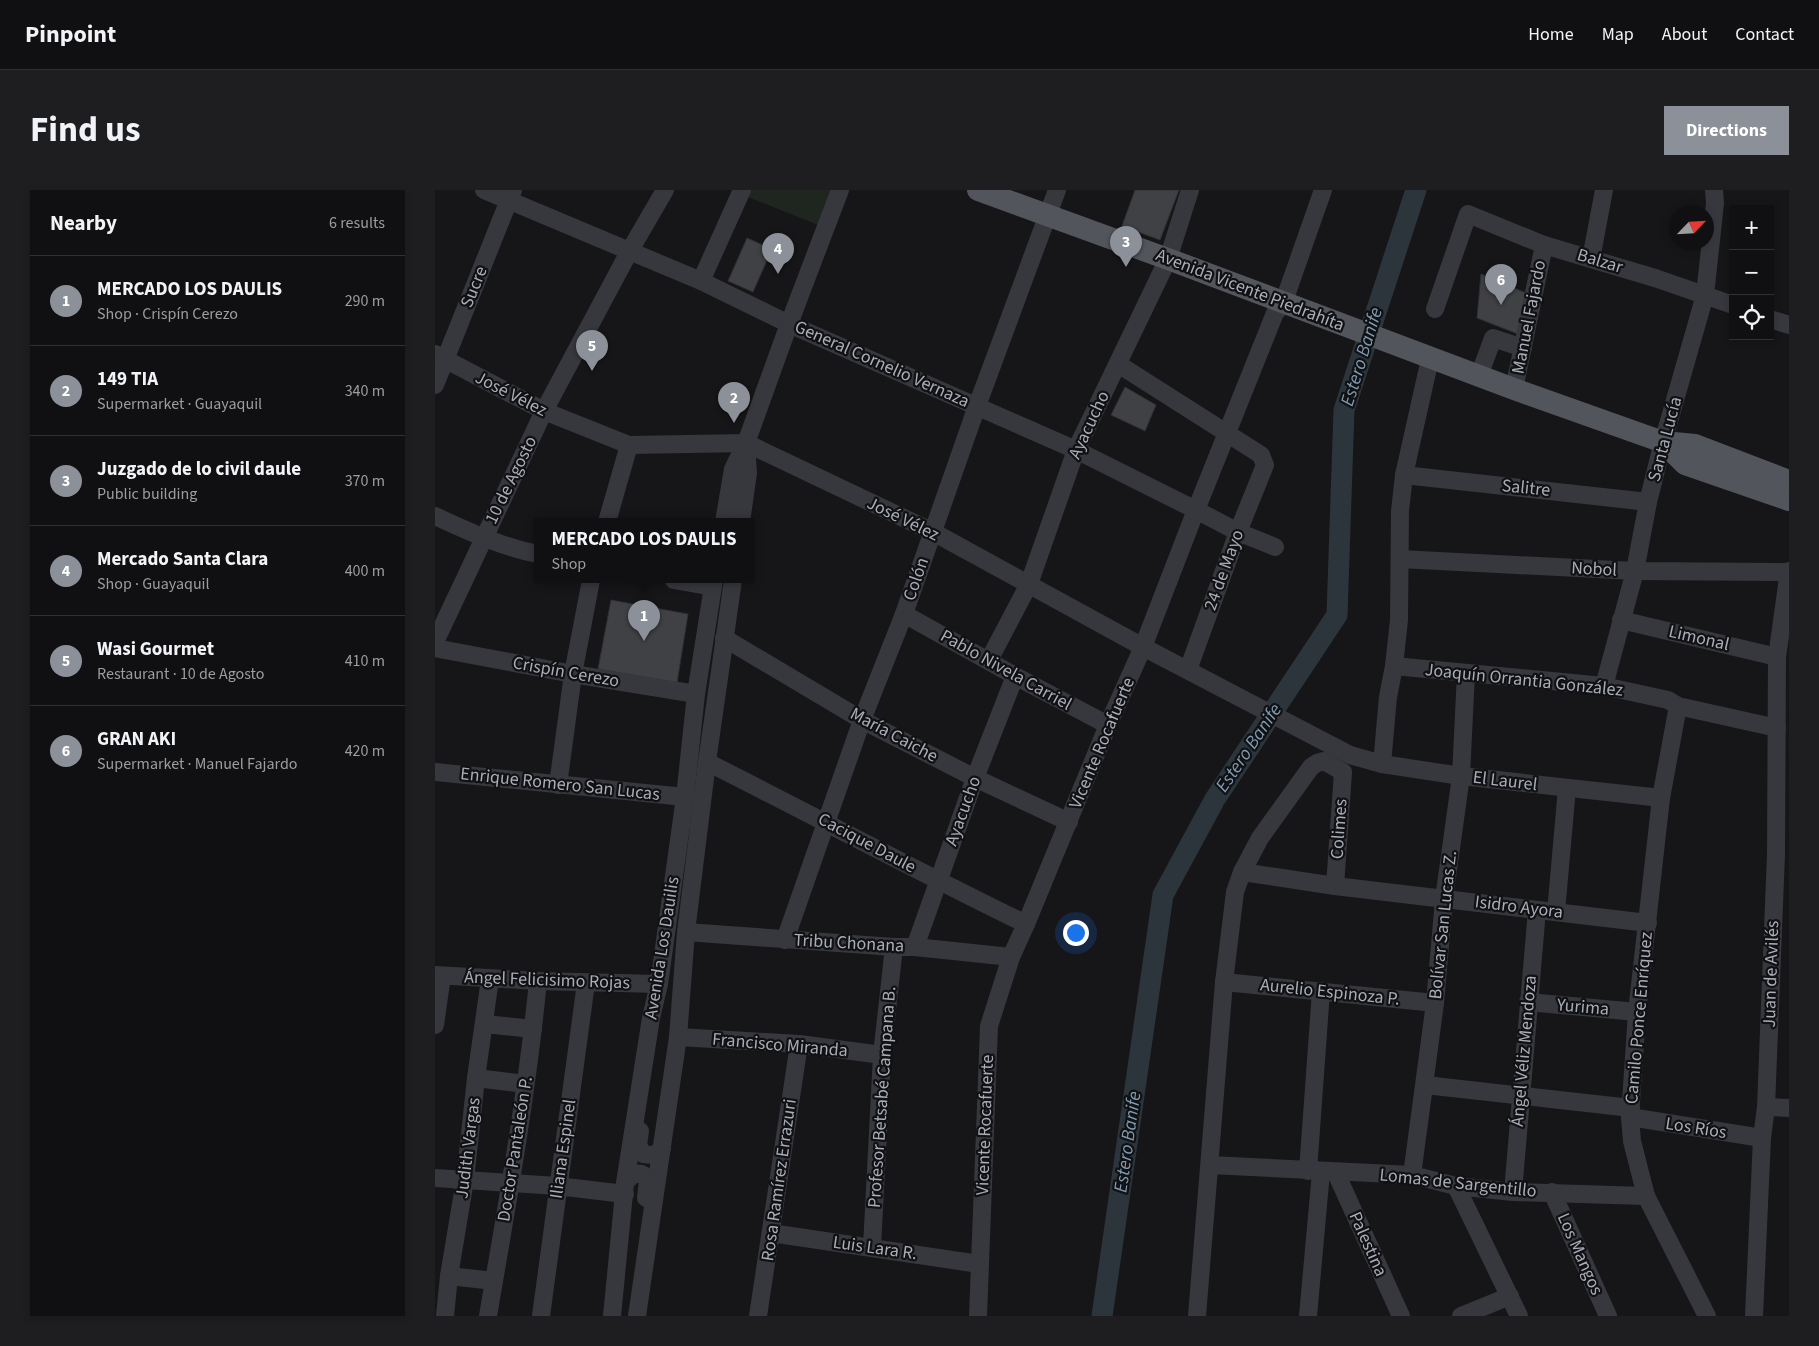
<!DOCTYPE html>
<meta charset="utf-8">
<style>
body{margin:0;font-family:"Source Sans 3",sans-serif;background:#1e1e20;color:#f1f3f6}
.controls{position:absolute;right:15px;top:15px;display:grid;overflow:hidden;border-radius:0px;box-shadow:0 2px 8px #0003}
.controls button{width:45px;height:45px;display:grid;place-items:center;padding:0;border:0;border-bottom:1px solid #303032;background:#101012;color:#f1f3f6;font:25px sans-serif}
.compass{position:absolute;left:1234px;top:15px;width:45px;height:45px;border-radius:50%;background:#101012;box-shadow:0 2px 8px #0003;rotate:65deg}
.you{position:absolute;left:640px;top:742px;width:18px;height:18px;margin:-12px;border:4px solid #fff;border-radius:50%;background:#1a73e8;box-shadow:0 0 0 8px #1a73e833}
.badge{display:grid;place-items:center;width:32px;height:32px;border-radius:50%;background:#8c9099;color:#fff;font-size:16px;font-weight:700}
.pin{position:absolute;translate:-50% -41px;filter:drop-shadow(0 1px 2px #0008)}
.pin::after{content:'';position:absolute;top:26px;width:18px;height:15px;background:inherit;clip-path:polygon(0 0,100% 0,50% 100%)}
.popup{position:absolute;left:99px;top:328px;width:220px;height:65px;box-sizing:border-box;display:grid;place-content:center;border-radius:0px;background:#101012;filter:drop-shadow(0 1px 4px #0005);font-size:16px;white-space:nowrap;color:#9c9d9f}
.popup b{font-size:19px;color:#f1f3f6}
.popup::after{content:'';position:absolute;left:50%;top:100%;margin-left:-10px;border:10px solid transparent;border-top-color:#101012}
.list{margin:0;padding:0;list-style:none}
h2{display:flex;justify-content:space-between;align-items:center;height:65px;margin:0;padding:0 20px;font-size:21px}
h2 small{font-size:16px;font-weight:400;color:#9c9d9f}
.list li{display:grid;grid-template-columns:32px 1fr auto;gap:15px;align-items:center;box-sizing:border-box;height:90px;padding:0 20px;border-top:1px solid #303032}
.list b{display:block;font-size:19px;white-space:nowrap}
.list p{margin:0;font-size:16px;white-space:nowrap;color:#9c9d9f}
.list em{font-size:16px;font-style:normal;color:#9c9d9f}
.icon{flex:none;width:28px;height:28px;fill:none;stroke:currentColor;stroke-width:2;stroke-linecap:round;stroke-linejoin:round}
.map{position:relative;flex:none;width:1354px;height:1126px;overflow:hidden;border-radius:0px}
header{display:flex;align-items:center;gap:30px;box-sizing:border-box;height:70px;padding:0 25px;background:#101012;border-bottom:1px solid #303032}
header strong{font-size:24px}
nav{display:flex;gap:28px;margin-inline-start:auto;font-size:18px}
.intro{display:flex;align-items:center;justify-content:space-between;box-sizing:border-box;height:120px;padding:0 30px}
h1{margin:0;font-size:35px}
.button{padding:12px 22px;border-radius:0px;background:#8c9099;color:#fff;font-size:18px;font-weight:700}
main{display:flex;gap:30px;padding:0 30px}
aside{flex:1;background:#101012;border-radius:0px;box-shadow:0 2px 8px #0003}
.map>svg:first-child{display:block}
</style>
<header>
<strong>Pinpoint</strong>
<nav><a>Home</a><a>Map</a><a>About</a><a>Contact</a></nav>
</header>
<div class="intro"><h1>Find us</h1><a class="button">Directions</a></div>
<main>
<aside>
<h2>Nearby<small>6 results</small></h2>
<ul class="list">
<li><span class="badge">1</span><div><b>MERCADO LOS DAULIS</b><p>Shop · Crispín Cerezo</p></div><em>290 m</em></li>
<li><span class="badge">2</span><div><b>149 TIA</b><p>Supermarket · Guayaquil</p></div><em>340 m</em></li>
<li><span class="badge">3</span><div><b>Juzgado de lo civil daule</b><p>Public building</p></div><em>370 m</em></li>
<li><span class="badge">4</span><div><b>Mercado Santa Clara</b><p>Shop · Guayaquil</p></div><em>400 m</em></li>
<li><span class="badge">5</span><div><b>Wasi Gourmet</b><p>Restaurant · 10 de Agosto</p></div><em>410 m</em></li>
<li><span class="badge">6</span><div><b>GRAN AKI</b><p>Supermarket · Manuel Fajardo</p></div><em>420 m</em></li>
</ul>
</aside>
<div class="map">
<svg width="1354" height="1126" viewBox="0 0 1354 1126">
<rect width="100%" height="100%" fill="#161618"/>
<!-- green -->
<path fill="#1e261f" d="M315,0h81l-13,35 -70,-28z"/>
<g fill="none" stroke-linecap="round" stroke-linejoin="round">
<!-- river -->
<path stroke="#2c353c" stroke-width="21" d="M667,1126l61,-421 52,-96 122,-184 7,-205 72,-220"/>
</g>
<!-- building -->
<g fill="#404145" stroke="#303034">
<path d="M700,0h44l-19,50 -38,-14z"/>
<path d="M312,48l25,11 -19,43 -25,-11z"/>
<path d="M1046,84l45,19 -8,41 -41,-16z"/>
<path d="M690,197l31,18 -11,26 -34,-16z"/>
<path d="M176,410l77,14 -11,69 -79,-14z"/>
</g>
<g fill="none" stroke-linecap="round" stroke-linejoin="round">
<!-- minor -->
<g stroke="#37383d" stroke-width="18">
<path d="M49,0l217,91 88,43 287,126 120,60 42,22 37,15"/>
<path d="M1156,69l13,-69"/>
<path d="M266,91l41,-91"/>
<path d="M1000,119l33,-95 76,31 111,33 78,27"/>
<path d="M1335,129l19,6"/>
<path d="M0,164l109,57 85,34 117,-2 187,89 210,115 207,108 32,9 79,12 200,22"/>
<path d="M683,174l143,91 4,10 -27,67 -50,138"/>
<path d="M1044,186l14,-38 30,10"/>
<path d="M0,195l78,-195"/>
<path d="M1079,199l30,-144"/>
<path d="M969,285l244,27"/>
<path d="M0,326c33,15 66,31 103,38"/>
<path d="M172,332l22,-77"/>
<path d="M289,332l9,-53 13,-26 43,-119 51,-134"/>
<path d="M306,332l7,-49 -2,-29"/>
<path d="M965,369l235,12 154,1"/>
<path d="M239,390l39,7"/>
<path d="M469,424l111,62 93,49"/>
<path d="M1186,430l156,37"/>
<path d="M289,448l138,82 113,58 94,44"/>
<path d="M0,452l109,-231 85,-159 36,-62"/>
<path d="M0,458l138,26 123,20"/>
<path d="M554,470l40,-76 47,-134 92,-191 22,-69"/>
<path d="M959,476l210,20 64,14 10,6 99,22"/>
<path d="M1169,496l31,-115 13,-69 15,-60 42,-147 10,-92 -1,-13"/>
<path d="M1243,516l-17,92 -24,214 -7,105 2,24 14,55 61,120"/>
<path d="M272,572c107,54 212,110 319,162"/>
<path d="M947,574l6,-67 6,-31 5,-46 1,-109 4,-36 26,-116"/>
<path d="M0,582l250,25"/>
<path d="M123,595l15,-111 18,-94"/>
<path d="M807,682l93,14 313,37"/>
<path d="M1121,722l11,-124"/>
<path d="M251,742l208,15h21l96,10"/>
<path d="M350,750l77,-220 42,-106 73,-208 80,-216"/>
<path d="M480,757l60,-169 40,-102"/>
<path d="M0,785l103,6 121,3"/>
<path d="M789,792l211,21"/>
<path d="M1093,812l109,10"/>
<path d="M50,834l48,5"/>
<path d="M0,835l7,-49"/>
<path d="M243,847l121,7 83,11"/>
<path d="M41,888l49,6"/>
<path d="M990,895l206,23"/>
<path d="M1331,917l23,1"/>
<path d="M1195,927l132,21"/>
<path d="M205,941l-2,14 5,9c9,2 14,1 19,-6"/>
<path d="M775,975l202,10 44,11 57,6 133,4"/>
<path d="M873,981l13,-180"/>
<path d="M901,983l65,143"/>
<path d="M977,985l23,-172 9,-104 17,-123 5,-103"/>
<path d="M0,988l122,8 68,8"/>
<path d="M190,993c6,-9 16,-14 23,-3l-2,18"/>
<path d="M1021,996l63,130"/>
<path d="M1078,1002l24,-282"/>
<path d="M1117,1002l56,124"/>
<path d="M336,1043l208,31"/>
<path d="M437,1057l10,-192 12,-108"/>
<path d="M14,1086l45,5"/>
<path d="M10,1126l4,-40 16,-96 11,-102 14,-99"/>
<path d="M53,1126c19,-111 39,-222 50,-335"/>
<path d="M106,1126l45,-333"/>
<path d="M177,1126l13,-133 26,-165 8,-34 26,-187 11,-103 18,-114"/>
<path d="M202,1126l41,-279 8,-105 21,-170 26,-182"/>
<path d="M323,1126l41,-272"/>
<path d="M543,1126l11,-290 22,-69 15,-33 82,-199 35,-78 53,-137 79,-197 8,-9 40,-114"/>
<path d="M762,1126l27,-334 11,-90 7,-20 18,-34 51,-71 6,-4 7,-2 19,11 -8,114"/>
<path d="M873,1126l13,-144"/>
<path d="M1026,1126l49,-20"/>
<path d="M1319,1126l8,-178 4,-31 10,-253 1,-197 12,-86"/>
</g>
<!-- major -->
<g stroke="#53555c" stroke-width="22">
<path d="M543,0l190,69 346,130 149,53 32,3 94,36"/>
<path d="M1228,252l22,22 104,36"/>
</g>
</g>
<g text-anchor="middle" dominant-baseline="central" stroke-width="4.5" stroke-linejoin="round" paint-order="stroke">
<!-- street labels -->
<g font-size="18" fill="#a8adb8" stroke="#111113">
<text transform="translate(1165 71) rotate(17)">Balzar</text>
<text transform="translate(39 97) rotate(-68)">Sucre</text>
<text transform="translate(815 100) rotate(21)">Avenida Vicente Piedrahíta</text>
<text transform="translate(1094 127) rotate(-79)">Manuel Fajardo</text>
<text transform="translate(447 174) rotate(24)">General Cornelio Vernaza</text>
<text transform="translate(76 204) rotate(27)">José Vélez</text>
<text transform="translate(654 235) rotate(-65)">Ayacucho</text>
<text transform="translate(1230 249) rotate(-75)">Santa Lucía</text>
<text transform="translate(76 290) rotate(-64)">10 de Agosto</text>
<text transform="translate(1091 298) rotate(6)">Salitre</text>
<text transform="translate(468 329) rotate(26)">José Vélez</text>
<text transform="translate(1159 379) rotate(3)">Nobol</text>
<text transform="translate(789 380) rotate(-70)">24 de Mayo</text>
<text transform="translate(481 389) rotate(-71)">Colón</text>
<text transform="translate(1264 448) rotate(13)">Limonal</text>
<text transform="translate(571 480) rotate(29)">Pablo Nivela Carriel</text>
<text transform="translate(131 482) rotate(10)">Crispín Cerezo</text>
<text transform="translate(1089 490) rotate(6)">Joaquín Orrantia González</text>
<text transform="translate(459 545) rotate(28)">María Caiche</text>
<text transform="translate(667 553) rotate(-67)">Vicente Rocafuerte</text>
<text transform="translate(1070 591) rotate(7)">El Laurel</text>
<text transform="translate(125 594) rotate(6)">Enrique Romero San Lucas</text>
<text transform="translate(528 621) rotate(-70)">Ayacucho</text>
<text transform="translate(904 639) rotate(-86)">Colimes</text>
<text transform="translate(432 653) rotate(28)">Cacique Daule</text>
<text transform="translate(1084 717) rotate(7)">Isidro Ayora</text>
<text transform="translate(1008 735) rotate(-84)">Bolívar San Lucas Z.</text>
<text transform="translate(414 753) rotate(3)">Tribu Chonana</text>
<text transform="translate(227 758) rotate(-81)">Avenida Los Dauilis</text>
<text transform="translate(1336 784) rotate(-88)">Juan de Avilés</text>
<text transform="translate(112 790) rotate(2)">Ángel Felicisimo Rojas</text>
<text transform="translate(895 802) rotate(6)">Aurelio Espinoza P.</text>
<text transform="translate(1148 817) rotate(5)">Yurima</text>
<text transform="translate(1204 828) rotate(-85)">Camilo Ponce Enríquez</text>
<text transform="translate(345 855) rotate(5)">Francisco Miranda</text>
<text transform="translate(1089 861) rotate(-85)">Ángel Véliz Mendoza</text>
<text transform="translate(447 907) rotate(-86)">Profesor Betsabé Campana B.</text>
<text transform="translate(550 935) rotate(-88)">Vicente Rocafuerte</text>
<text transform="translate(1261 938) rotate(9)">Los Ríos</text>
<text transform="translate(33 958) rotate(-83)">Judith Vargas</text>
<text transform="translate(80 959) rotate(-81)">Doctor Pantaleón P.</text>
<text transform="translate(128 959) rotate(-82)">Iliana Espinel</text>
<text transform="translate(344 990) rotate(-82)">Rosa Ramírez Errazuri</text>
<text transform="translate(1023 993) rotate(6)">Lomas de Sargentillo</text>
<text transform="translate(933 1054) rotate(66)">Palestina</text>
<text transform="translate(440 1058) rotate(8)">Luis Lara R.</text>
<text transform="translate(1145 1064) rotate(66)">Los Mangos</text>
</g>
<!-- water labels -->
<g font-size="19" font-style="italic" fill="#7f9bb3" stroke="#111113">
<text transform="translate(927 167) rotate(-73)">Estero Banife</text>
<text transform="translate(814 558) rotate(-56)">Estero Banife</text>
<text transform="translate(693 952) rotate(-82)">Estero Banife</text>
</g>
</g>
</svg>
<div class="controls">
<button>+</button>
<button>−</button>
<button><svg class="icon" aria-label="locate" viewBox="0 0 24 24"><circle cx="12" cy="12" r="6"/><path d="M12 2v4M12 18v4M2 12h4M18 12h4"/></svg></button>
</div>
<svg class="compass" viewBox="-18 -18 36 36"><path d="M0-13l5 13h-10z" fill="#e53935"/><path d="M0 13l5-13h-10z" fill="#9c9d9f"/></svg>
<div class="you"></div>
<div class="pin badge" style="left:209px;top:451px">1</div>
<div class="popup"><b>MERCADO LOS DAULIS</b>Shop</div>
<div class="pin badge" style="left:299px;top:233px">2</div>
<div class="pin badge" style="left:691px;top:77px">3</div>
<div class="pin badge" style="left:343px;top:84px">4</div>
<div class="pin badge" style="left:157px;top:181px">5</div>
<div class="pin badge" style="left:1066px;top:115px">6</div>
</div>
</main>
